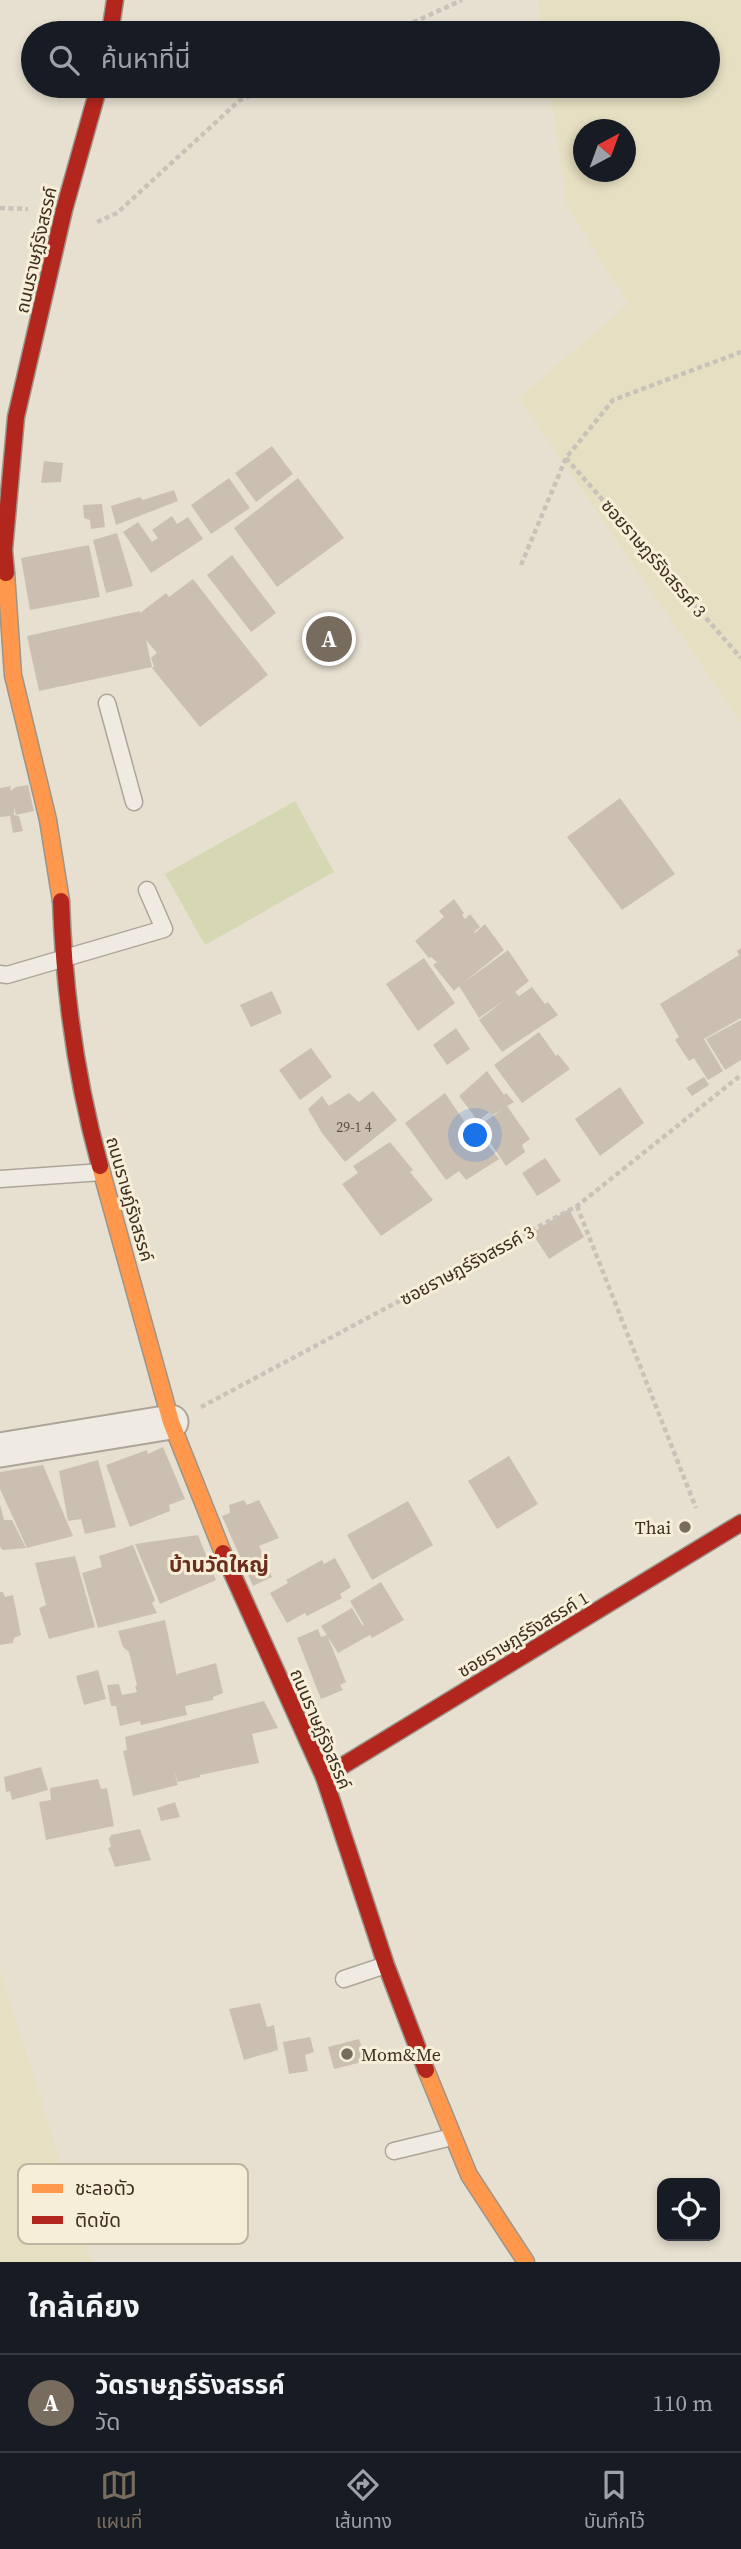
<!DOCTYPE html>
<html lang="th">
<meta charset="utf-8">
<style>
body{margin:0;font-family:"Source Serif 4","Noto Sans Thai",serif;background:#20242c;color:#f1f3f6}
.controls{position:absolute;right:21px;bottom:21px;display:grid;overflow:hidden;border-radius:14px;box-shadow:0 4px 10px #0003}
.controls button{width:63px;height:63px;display:grid;place-items:center;padding:0;border:0;border-bottom:2px solid #363941;background:#171b24;color:#f1f3f6;font:35px sans-serif}
.compass{position:absolute;left:573px;top:119px;width:63px;height:63px;border-radius:50%;background:#171b24;box-shadow:0 4px 10px #0003;rotate:41deg}
.you{position:absolute;left:476px;top:1136px;width:24px;height:24px;margin:-18px;border:5px solid #fff;border-radius:50%;background:#1a73e8;box-shadow:0 0 0 10px #1a73e833}
.badge{display:grid;place-items:center;width:46px;height:46px;border-radius:50%;background:#786c5e;color:#fff;font-size:23px;font-weight:700}
.pin{position:absolute;translate:-50% -50%;border:4px solid #fff;box-shadow:0 2px 7px #0006}
.list{margin:0;padding:0;list-style:none}
h2{display:flex;justify-content:space-between;align-items:center;height:91px;margin:0;padding:0 28px;font-size:30px}
h2 small{font-size:23px;font-weight:400;color:#9ea1a6}
.list li{display:grid;grid-template-columns:46px 1fr auto;gap:21px;align-items:center;box-sizing:border-box;height:98px;padding:0 28px;border-top:2px solid #363941}
.list b{display:block;font-size:26px;white-space:nowrap}
.list p{margin:0;font-size:23px;white-space:nowrap;color:#9ea1a6}
.list em{font-size:23px;font-style:normal;color:#9ea1a6}
.icon{flex:none;width:38px;height:38px;fill:none;stroke:currentColor;stroke-width:2;stroke-linecap:round;stroke-linejoin:round}
.map{position:relative;flex:none;width:741px;height:2262px;overflow:hidden}
.search{position:absolute;background:#171b24;box-shadow:0 4px 10px #0003;left:21px;right:21px;top:21px;height:77px;display:flex;align-items:center;gap:18px;box-sizing:border-box;padding:0 24px;border-radius:38px;color:#9ea1a6;font-size:26px}
.sheet{height:189px;background:#171b24}
nav{display:flex;justify-content:space-around;align-items:center;box-sizing:border-box;height:98px;border-top:2px solid #363941;background:#171b24;font-size:19px;color:#9ea1a6}
nav a{display:grid;justify-items:center;gap:4px}
nav .on{color:#786c5e}
.map>svg:first-child{display:block}
</style>
<div class="map">
<svg width="741" height="2262" viewBox="0 0 741 2262">
<rect width="100%" height="100%" fill="#e7e0d1"/>
<!-- farmland -->
<g fill="#e6dfc2" fill-rule="evenodd">
<path d="M537,0h204v722l-222,-324 109,-94 -61,-98 -18,-120h159v-53h-166zM584,130h42v42h-42z"/>
<path d="M0,1969l92,293h-92z"/>
</g>
<!-- green -->
<path fill="#d6d7b3" d="M295,801l39,71 -129,73 -40,-71z"/>
<!-- building -->
<g fill="#cbbfb2">
<path d="M272,446l21,28 -37,28 -21,-29z"/>
<path d="M44,461l19,2 -2,19 -20,1z"/>
<path d="M229,478l21,30 -39,26 -20,-29z"/>
<path d="M298,478l46,60 -67,49 -43,-59z"/>
<path d="M174,490l4,11 -62,24 -5,-19 29,-9 3,3z"/>
<path d="M102,504l3,23 -14,2 -1,-9 -6,-2 -1,-13z"/>
<path d="M172,516l5,8 11,-7 15,22 -52,34 -28,-41 15,-10 14,20 6,-4 -6,-8z"/>
<path d="M117,533l16,53 -27,7 -13,-53z"/>
<path d="M89,545l11,52 -70,13 -9,-52z"/>
<path d="M232,555l44,58 -25,19 -44,-57z"/>
<path d="M193,579l75,96 -68,52 -48,-59 2,-2 -3,-8 6,-5 -11,-13 6,27 -113,24 -12,-55 113,-25v2l26,-20 3,4z"/>
<path d="M28,785l6,26 -18,4 -2,-7v7l5,1 4,15 -10,2 -3,-17 -10,1v-29l11,-2 -1,5 6,-4z"/>
<path d="M620,798l55,76 -53,36 -55,-73z"/>
<path d="M454,899l10,14 -2,2 3,4 5,-5 10,13 -6,5 1,1 10,-9 19,26 -42,34 46,-34 21,31 -14,11 4,4 13,-9 13,17 3,-2 10,13 -56,37 -23,-32 27,-21 -27,19 -20,-32 -5,5 -21,-26 4,-3 -6,-5 -2,1 -14,-17 29,-24 -5,-6z"/>
<path d="M741,948v70l-37,21 19,32 -15,9 -14,-22 -5,3 -14,-21 4,-3 -19,-33 79,-49 -2,-4z"/>
<path d="M424,958l31,45 -37,28 -32,-47z"/>
<path d="M272,991l10,22 -31,14 -11,-22z"/>
<path d="M741,1020v40l-16,10 -19,-31z"/>
<path d="M456,1028l14,21 -23,16 -14,-20z"/>
<path d="M539,1032l17,24 2,-2 12,15 -48,34 -28,-38z"/>
<path d="M311,1048l21,29 -32,23 -21,-30z"/>
<path d="M487,1071l17,24 2,-2 8,9 -7,4 23,33 -8,6 3,7 -19,14 -27,-40 24,-17 -10,6 -4,-3 -11,9 -19,-25z"/>
<path d="M704,1077l5,8 -17,11 -6,-8z"/>
<path d="M620,1087l24,36 -44,33 -25,-37z"/>
<path d="M373,1091l24,29 -52,42 -23,-29 -14,-24 14,-13 7,10 20,-13 10,9z"/>
<path d="M445,1093l23,34 4,-3 27,35 -33,21 -7,-9 -13,9 -41,-57z"/>
<path d="M390,1142l23,28 -3,2 23,28 -52,36 -39,-52 16,-11 -5,-7z"/>
<path d="M545,1158l16,23 -24,15 -15,-23z"/>
<path d="M569,1209l15,28 -35,22 -17,-26z"/>
<path d="M163,1447l22,52 -16,6 1,6 -40,16 -24,-62 41,-15 1,4z"/>
<path d="M509,1456l29,48 -41,25 -29,-48z"/>
<path d="M98,1460l18,67 -31,7 -4,-15 -13,2 -9,-50z"/>
<path d="M43,1465l30,71 -46,12 -27,-59v-17z"/>
<path d="M244,1500l3,5 12,-5 20,38 -20,8 13,31 -19,9 -31,-70 8,-3 -1,-8z"/>
<path d="M408,1501l25,44 -61,35 -25,-45z"/>
<path d="M0,1504l4,16h8l14,28 -23,2 -3,-3z"/>
<path d="M198,1535l18,45 -56,24 -25,-60z"/>
<path d="M133,1545l22,55 -3,3 5,10 -59,15 -16,-55 20,-6 -3,-11z"/>
<path d="M75,1556l20,71 -46,12 -10,-31 7,-3 -11,-42z"/>
<path d="M335,1558l16,29 -11,7 2,4 -35,18 -2,-3 -18,10 -17,-30 18,-10 -2,-3 36,-20 2,4z"/>
<path d="M381,1582l23,38 -32,18 -2,-3 -32,18 -17,-27 31,-18 11,18 1,-1 -14,-24z"/>
<path d="M0,1592h3l2,5 8,-2 8,40 -7,3 -1,5 -13,2z"/>
<path d="M165,1620l12,57v-3l39,-11 7,30 -10,4v3l-28,6 2,9 -46,10 -1,-4 -20,5 -4,-20h-5l-4,-21 12,-1 3,11 15,-3 -2,-6 2,-1 -8,-33 -6,-5 -5,-16z"/>
<path d="M318,1629l3,8 6,-2 19,47 -6,3 3,5 -22,9 -24,-61z"/>
<path d="M98,1670l8,29 -22,6 -8,-29z"/>
<path d="M264,1701l14,27 -26,6 7,29 -59,12v2l-22,5 -4,-11 4,14 -45,11 -10,-45 4,-1 -2,-13z"/>
<path d="M41,1767l7,23 -36,10 -2,-9 -4,1 -2,-15z"/>
<path d="M98,1779l3,10 6,-1 7,38 -68,14 -7,-38 12,-2 -1,-12z"/>
<path d="M175,1802l5,15 -19,4 -4,-13z"/>
<path d="M140,1829l11,31 -36,7 -7,-19 3,-1 -2,-8 2,-4z"/>
<path d="M260,2003l7,24 7,-2 4,25 -34,10 -15,-51z"/>
<path d="M310,2037l4,15 -9,3 3,16 -19,3 -6,-32z"/>
<path d="M359,2039l7,22 -32,8 -6,-22z"/>
</g>
<g fill="none" stroke-linecap="round" stroke-linejoin="round">
<!-- lane casing -->
<g stroke="#ada599" stroke-width="19">
<g id="lane">
<path d="M107,703l27,99"/>
<path d="M0,974l7,1 157,-46 -17,-39"/>
<path d="M0,1179l102,-7"/>
<path d="M344,1979l42,-14"/>
<path d="M394,2151l58,-14"/>
</g>
</g>
<!-- street casing -->
<g stroke="#ada599" stroke-width="37">
<path id="street" d="M0,1450l171,-28"/>
</g>
<!-- slow casing -->
<g stroke="#9c958a" stroke-width="19">
<g id="slow">
<path d="M6,573l7,102 35,145 13,81"/>
<path d="M100,1166l71,256 52,131"/>
<path d="M426,2070l43,105 57,87"/>
</g>
</g>
<!-- jam casing -->
<g stroke="#9c958a" stroke-width="19">
<g id="jam">
<path d="M110,33l5,-33"/>
<path d="M6,573l-2,-23 12,-133 48,-207 35,-124"/>
<path d="M61,901c3,90 15,178 39,265"/>
<path d="M223,1553l101,224 62,188 40,105"/>
<path d="M324,1777l417,-254"/>
</g>
</g>
<!-- path -->
<g stroke="#c8c2b9" stroke-width="4.5" stroke-dasharray="5 3.5" stroke-linecap="butt">
<path d="M390,33l72,-33"/>
<path d="M0,208l28,1"/>
<path d="M97,222l20,-9 123,-113 34,-14"/>
<path d="M566,458l175,200"/>
<path d="M521,565l45,-107 47,-58 128,-48"/>
<path d="M577,1206l119,302"/>
<path d="M201,1407l376,-201 164,-131"/>
</g>
<!-- lane -->
<use href="#lane" stroke="#efebe3" stroke-width="16"/>
<!-- street -->
<use href="#street" stroke="#efebe3" stroke-width="33"/>
<!-- slow -->
<use href="#slow" stroke="#ff974d" stroke-width="16"/>
<!-- jam -->
<use href="#jam" stroke="#b3261e" stroke-width="16"/>
</g>
<!-- markers -->
<g fill="#786c5e" stroke="#f7eed8" stroke-width="2.5">
<circle cx="685" cy="1527" r="7"/>
<circle cx="347" cy="2054" r="7"/>
</g>
<g text-anchor="middle" dominant-baseline="central" stroke-width="6" stroke-linejoin="round" paint-order="stroke">
<!-- number labels -->
<g font-size="14" fill="#605244">
<text x="354" y="1127">29-1 4</text>
</g>
<!-- street labels -->
<g font-size="18" fill="#3d2e20" stroke="#f7eed8">
<text transform="translate(36 250) rotate(-77)">ถนนราษฎ์รังสรรค์</text>
<text transform="translate(654 558) rotate(49)">ซอยราษฎร์รังสรรค์ 3</text>
<text transform="translate(130 1199) rotate(74)">ถนนราษฎ์รังสรรค์</text>
<text transform="translate(467 1265) rotate(-28)">ซอยราษฎร์รังสรรค์ 3</text>
<text transform="translate(523 1634) rotate(-31)">ซอยราษฎร์รังสรรค์ 1</text>
<text transform="translate(321 1729) rotate(67)">ถนนราษฎ์รังสรรค์</text>
</g>
<!-- poi labels -->
<g font-size="18" fill="#3d2e20" stroke="#f7eed8" text-anchor="end">
<text x="671" y="1527">Thai</text>
<text x="361" y="2054" text-anchor="start">Mom&amp;Me</text>
</g>
<!-- quarter labels -->
<g font-size="21" font-weight="bold" fill="#6b2e1e" stroke="#f7eed8">
<text x="219" y="1564">บ้านวัดใหญ่</text>
</g>
</g>
<!-- legend -->
<rect x="18" y="2164" width="230" height="80" rx="10" fill="#f7eed8" stroke="#bfb4a1" stroke-width="2"/>
<rect x="32" y="2184" width="31" height="9" fill="#ff974d"/>
<rect x="32" y="2216" width="31" height="8" fill="#b3261e"/>
<g font-size="19" fill="#3d2e20">
<text x="75" y="2195">ชะลอตัว</text>
<text x="75" y="2227">ติดขัด</text>
</g>
</svg>
<div class="controls">
<button><svg class="icon" aria-label="locate" viewBox="0 0 24 24"><circle cx="12" cy="12" r="6"/><path d="M12 2v4M12 18v4M2 12h4M18 12h4"/></svg></button>
</div>
<svg class="compass" viewBox="-18 -18 36 36"><path d="M0-13l5 13h-10z" fill="#e53935"/><path d="M0 13l5-13h-10z" fill="#9ea1a6"/></svg>
<div class="you"></div>
<div class="pin badge" style="left:329px;top:639px">A</div>
<div class="search"><svg class="icon" aria-label="search" viewBox="0 0 24 24"><circle cx="10" cy="10" r="6"/><path d="M15 15l6 6"/></svg>ค้นหาที่นี่</div>
</div>
<section class="sheet">
<h2>ใกล้เคียง<small></small></h2>
<ul class="list">
<li><span class="badge">A</span><div><b>วัดราษฎร์รังสรรค์</b><p>วัด</p></div><em>110 m</em></li>
</ul>
</section>
<nav>
<a class="on"><svg class="icon" aria-label="map" viewBox="0 0 24 24"><path d="M3 6l6-2 6 2 6-2v14l-6 2-6-2-6 2zM9 4v14M15 6v14"/></svg>แผนที่</a>
<a><svg class="icon" aria-label="directions" viewBox="0 0 24 24"><path d="M12 3l9 9-9 9-9-9zM9 14v-3h6M13 9l2 2-2 2"/></svg>เส้นทาง</a>
<a><svg class="icon" aria-label="saved" viewBox="0 0 24 24"><path d="M7 4h10v16l-5-4-5 4z"/></svg>บันทึกไว้</a>
</nav>
